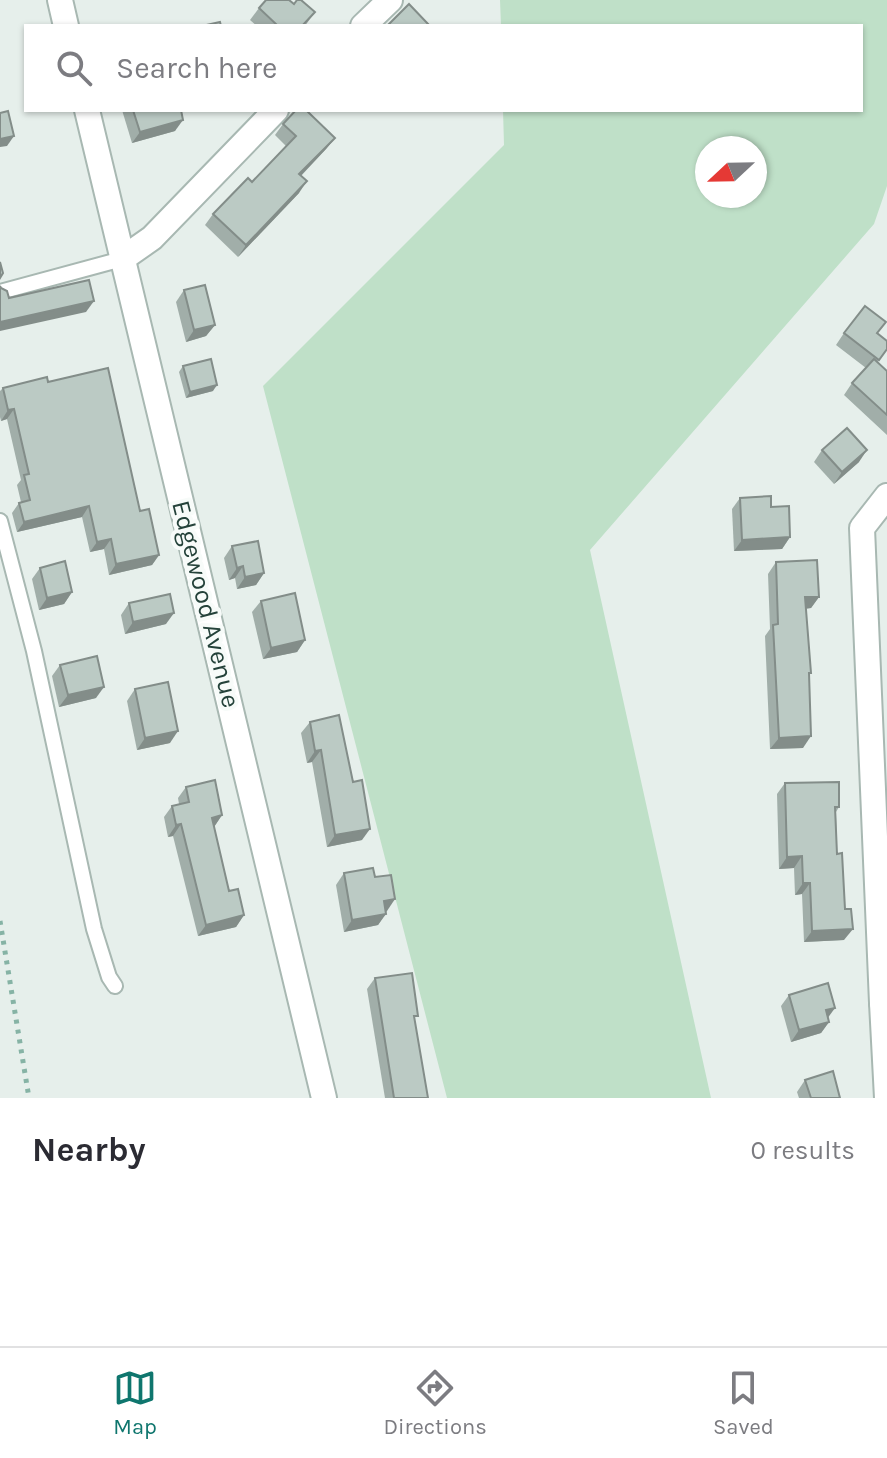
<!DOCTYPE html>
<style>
body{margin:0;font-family:Karla,sans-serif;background:#f7f7f7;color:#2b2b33}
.compass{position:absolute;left:695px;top:136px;width:72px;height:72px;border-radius:50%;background:#fff;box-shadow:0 2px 6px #0004;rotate:248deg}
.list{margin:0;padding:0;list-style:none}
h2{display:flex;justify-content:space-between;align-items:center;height:104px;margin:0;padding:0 32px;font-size:34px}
h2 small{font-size:26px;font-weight:400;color:#7c7c81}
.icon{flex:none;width:44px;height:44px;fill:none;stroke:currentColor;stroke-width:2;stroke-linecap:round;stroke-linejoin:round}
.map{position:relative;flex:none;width:887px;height:1098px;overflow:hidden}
.search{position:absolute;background:#fff;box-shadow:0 2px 6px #0004;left:24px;right:24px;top:24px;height:88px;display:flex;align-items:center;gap:20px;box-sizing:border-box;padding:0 28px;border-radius:0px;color:#7c7c81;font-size:30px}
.sheet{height:248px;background:#fff}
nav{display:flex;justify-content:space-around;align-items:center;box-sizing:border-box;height:112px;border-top:2px solid #e1e1e2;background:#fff;font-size:22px;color:#7c7c81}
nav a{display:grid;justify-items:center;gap:4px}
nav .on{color:#0f766e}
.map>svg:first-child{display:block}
</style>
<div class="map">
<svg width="887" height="1098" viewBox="0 0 887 1098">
<rect width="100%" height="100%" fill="#e6efeb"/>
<!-- green -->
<path fill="#bfe0c8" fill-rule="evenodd" d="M500,0h387v186l-13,38 -284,326 121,548h-264l-184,-712 241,-241 -1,-35h358v-84h-360zM707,148h48v48h-48z"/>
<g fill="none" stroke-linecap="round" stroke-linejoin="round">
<!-- service casing -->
<g stroke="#a8b8b2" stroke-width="18">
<g id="service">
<path d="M0,292l122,-33"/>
<path d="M0,521l34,130 60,278 15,48 6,9"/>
</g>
</g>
<!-- minor casing -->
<g stroke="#a8b8b2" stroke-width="28">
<g id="minor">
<path d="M60,0l6,26"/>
<path d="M363,26l27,-26"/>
<path d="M87,110l237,988"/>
<path d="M122,259l30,-21 124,-128"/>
<path d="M882,1003l-20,-475 25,-32"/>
<path d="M887,1098l-5,-95 5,-4"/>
</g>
</g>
<!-- path -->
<path stroke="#86b3a5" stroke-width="5" stroke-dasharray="4 6" stroke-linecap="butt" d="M0,921l29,177"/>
<!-- service -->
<use href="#service" stroke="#fff" stroke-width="14"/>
<!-- minor -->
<use href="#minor" stroke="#fff" stroke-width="24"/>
</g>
<!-- wall -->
<g fill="#a1aea9">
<path d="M294,4l21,8 -10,14h-48l-7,-6 9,-12z"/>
<path d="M122,110h59l-6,21 -43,12z"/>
<path d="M283,124l52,14 -9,11 -25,27 -2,17 -61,64 -33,-32 8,-11 39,-32 34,-36 -11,-11z"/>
<path d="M184,290l31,35 -9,11 -20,6 -10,-40z"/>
<path d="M844,333l34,1 9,7 -9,21 9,9v64l-43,-40 8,-12 14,-15 -30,-23z"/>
<path d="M183,366l30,25 -27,7 -7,-26z"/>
<path d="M48,382l92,129 19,44 -7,10 -43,10 -5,-26 -14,3 -8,-35 -65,15 -5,-19 7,-10 2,-1 -4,-17 4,-5 -14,-61 -6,2 -1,-4v-26l3,-3z"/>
<path d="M822,450l37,12 -25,22 -20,-22z"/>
<path d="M740,498l31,9 19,30 -8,12 -48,2 -2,-42z"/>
<path d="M232,546l32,27 -8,12 -19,4 -2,-11 -6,2 -5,-22z"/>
<path d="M776,562l43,35 -8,11 -5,1 3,67 -6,72 -33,1 -5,-113 5,-7 -2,-55z"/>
<path d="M40,568l32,24 -8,12 -25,6 -7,-31z"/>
<path d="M261,601l44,39 -8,12 -34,7 -11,-47z"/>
<path d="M129,603l37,21 -41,10 -4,-19z"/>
<path d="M60,665l36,33 -37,9 -7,-31z"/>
<path d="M135,689l35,54 -33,7 -10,-49z"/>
<path d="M310,722l43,60 9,58 -35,7 -15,-85 -5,1 -6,-30z"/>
<path d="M785,783l54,24 -3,5 1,42 7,86 -40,2 -2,-48 -7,1 -1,-27 -15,1 -2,-75z"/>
<path d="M186,787l36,28 -8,12 15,64 15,24 -8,12 -38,9 -25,-100 -5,1 -4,-20 8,-11 7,-2 -1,-6z"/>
<path d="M344,873l31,4 12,34 -9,14 -34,7 -8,-47z"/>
<path d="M375,978l39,43 14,77h-43l-18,-109z"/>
<path d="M789,995l39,22 1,5 -8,11 -30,9 -10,-36z"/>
<path d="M805,1080l35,18h-41l-2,-6z"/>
</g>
<!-- shaded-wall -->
<g fill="#838d89">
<path d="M183,120l-8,11 -43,12 8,-11z"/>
<path d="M14,136l-7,10 -7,1v-8z"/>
<path d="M335,138l-9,11 -35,37 8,-12z"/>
<path d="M307,181l-8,12 -61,64 8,-12z"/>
<path d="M94,301l-8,11 -86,19v-9z"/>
<path d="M215,325l-9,11 -20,6 8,-12z"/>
<path d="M217,385l-4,6 -27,7 4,-6z"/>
<path d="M14,409l-7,10 -6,2 7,-11z"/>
<path d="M867,450l-8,12 -25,22 8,-12z"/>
<path d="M89,506l-7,11 -65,15 7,-10z"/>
<path d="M790,537l-8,12 -48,2 8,-11z"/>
<path d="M111,539l-7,10 -14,3 7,-10z"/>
<path d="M159,555l-7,10 -43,10 7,-11z"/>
<path d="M243,566l-8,12 -6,2 8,-12z"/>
<path d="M264,573l-8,12 -19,4 8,-12z"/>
<path d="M72,592l-8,12 -25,6 8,-12z"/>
<path d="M805,597h14l-8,11 -14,1z"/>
<path d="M174,613l-8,11 -41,10 8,-12z"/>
<path d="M305,640l-8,12 -34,7 8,-11z"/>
<path d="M104,687l-8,11 -37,9 9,-12z"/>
<path d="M178,731l-8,12 -33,7 8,-12z"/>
<path d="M811,736l-8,12 -33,1 9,-11z"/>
<path d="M321,750l-9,12 -5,1 8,-12z"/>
<path d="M222,815l-8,12 -2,-9z"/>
<path d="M181,824l-8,12 -5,1 8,-12z"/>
<path d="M370,829l-8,11 -35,7 8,-12z"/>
<path d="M802,856l-8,12 -15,1 8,-12z"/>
<path d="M803,883h7l-8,11 -7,1z"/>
<path d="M395,899l-8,12 -11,2 8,-12z"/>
<path d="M386,914l-8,11 -34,7 8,-12z"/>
<path d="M244,915l-8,12 -38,9 8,-11z"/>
<path d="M853,929l-9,11 -40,2 8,-11z"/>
<path d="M835,1008l-8,11 -1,-9z"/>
<path d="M829,1022l-8,11 -30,9 8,-12z"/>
</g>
<!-- building -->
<g fill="#bbcac4" stroke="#838d89" stroke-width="2">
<path d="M266,0h23l5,4 3,-4h4l14,12 -13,14h-24l-19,-18z"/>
<path d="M409,4l21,22h-43z"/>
<path d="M220,22l1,4h-19z"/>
<path d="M133,110h48l2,10 -43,12z"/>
<path d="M296,110h10l29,28 -36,36 8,7 -61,64 -33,-31 35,-36 4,4 44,-46 -13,-12z"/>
<path d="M8,111l6,25 -14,3v-26z"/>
<path d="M0,262l3,11 -3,5z"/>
<path d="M89,280l5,21 -94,21v-36l1,2 6,3 2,7z"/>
<path d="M205,285l10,40 -21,5 -10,-40z"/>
<path d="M865,306l21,16 -9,11 10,8v8l-8,11 -35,-27z"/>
<path d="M211,359l6,26 -27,7 -7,-26z"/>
<path d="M874,359l13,12v44l-35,-32z"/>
<path d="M108,368l32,143 9,-2 10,46 -43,9 -5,-25 -14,3 -8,-36 -65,16 -5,-19 11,-3 -6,-25 5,-1 -15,-65 -6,1 -5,-22 44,-11 1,5z"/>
<path d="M847,428l20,22 -25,22 -20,-22z"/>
<path d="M771,496v11l18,-1 1,31 -48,3 -2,-42z"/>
<path d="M258,541l6,32 -19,4 -2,-11 -6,2 -5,-22z"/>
<path d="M817,560l2,37h-14l6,76h-2l2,63 -32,2 -6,-113 5,-1 -2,-62z"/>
<path d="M65,561l7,31 -25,6 -7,-30z"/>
<path d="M295,593l10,47 -34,8 -10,-47z"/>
<path d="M170,594l4,19 -41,9 -4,-19z"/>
<path d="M97,656l7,31 -36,8 -8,-30z"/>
<path d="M168,682l10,49 -33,7 -10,-49z"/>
<path d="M339,715l14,67 9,-2 8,49 -35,6 -14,-85 -6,1 -5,-29z"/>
<path d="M215,780l7,35 -10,3 17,73 9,-2 6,26 -38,10 -25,-101 -5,1 -4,-19 17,-4 -3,-15z"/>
<path d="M839,782v25h-4l2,47 5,-1 3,56h6l2,20 -41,2 -2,-48h-7l-1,-27 -15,1 -2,-74z"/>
<path d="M373,868l2,9 16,-2 4,24 -11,2 2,13 -34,6 -8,-47z"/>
<path d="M412,973l6,43h-4l14,82h-34l-19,-120z"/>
<path d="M828,983l7,25 -9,2 3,12 -30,8 -10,-35z"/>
<path d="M833,1071l7,27h-29l-6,-18z"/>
</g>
<g text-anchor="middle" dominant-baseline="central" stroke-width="8" stroke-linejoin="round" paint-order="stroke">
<!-- street labels -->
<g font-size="26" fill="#24423a" stroke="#f7fbf9">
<text transform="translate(206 604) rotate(76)">Edgewood Avenue</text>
</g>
</g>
</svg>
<svg class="compass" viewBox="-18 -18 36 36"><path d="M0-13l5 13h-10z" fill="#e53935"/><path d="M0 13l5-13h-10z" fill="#7c7c81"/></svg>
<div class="search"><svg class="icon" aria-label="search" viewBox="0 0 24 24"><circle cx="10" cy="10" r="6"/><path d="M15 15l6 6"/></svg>Search here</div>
</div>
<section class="sheet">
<h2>Nearby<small>0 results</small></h2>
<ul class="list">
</ul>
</section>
<nav>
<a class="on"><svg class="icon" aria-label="map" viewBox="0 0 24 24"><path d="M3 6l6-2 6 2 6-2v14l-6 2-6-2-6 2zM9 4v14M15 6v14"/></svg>Map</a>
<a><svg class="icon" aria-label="directions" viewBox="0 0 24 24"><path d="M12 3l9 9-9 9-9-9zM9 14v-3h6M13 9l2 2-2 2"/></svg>Directions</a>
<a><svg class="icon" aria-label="saved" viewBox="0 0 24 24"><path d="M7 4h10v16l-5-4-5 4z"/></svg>Saved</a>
</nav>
